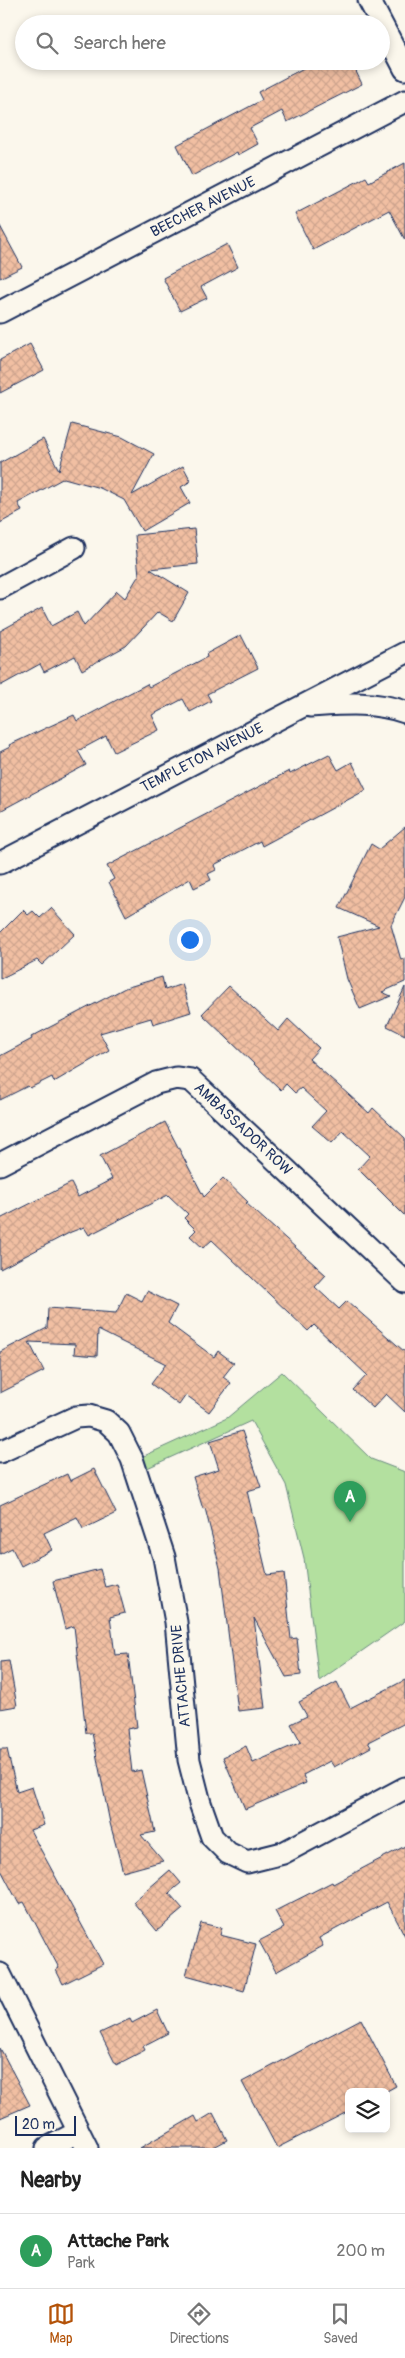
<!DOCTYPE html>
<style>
body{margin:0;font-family:Pangolin,sans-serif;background:#f2f2f2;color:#222}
.controls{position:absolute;right:15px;bottom:15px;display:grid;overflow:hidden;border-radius:8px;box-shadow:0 2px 8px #0003}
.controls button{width:45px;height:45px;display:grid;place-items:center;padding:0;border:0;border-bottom:1px solid #e0e0e0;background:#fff;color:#222;font:25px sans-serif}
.scale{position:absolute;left:15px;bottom:12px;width:61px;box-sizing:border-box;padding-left:5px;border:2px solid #1b2f5e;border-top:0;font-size:14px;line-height:18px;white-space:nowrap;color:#1b2f5e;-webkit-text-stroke:4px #fbf7ec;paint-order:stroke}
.you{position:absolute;left:189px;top:939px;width:18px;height:18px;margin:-12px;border:4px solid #fff;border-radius:50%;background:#1a73e8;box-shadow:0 0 0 8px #1a73e833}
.badge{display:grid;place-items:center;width:32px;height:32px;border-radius:50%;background:#b45309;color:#fff;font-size:16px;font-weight:700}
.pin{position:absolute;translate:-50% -41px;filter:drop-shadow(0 1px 2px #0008)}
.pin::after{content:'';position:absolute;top:26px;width:18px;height:15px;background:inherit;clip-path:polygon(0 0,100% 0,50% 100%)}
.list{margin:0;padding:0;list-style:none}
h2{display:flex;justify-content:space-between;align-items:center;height:65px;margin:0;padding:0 20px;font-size:21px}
h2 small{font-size:16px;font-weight:400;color:#767676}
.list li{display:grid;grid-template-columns:32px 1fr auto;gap:15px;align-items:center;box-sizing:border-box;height:75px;padding:0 20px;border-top:1px solid #e0e0e0}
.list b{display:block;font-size:19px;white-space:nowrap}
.list p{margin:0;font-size:16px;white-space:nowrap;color:#767676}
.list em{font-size:16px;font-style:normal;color:#767676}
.icon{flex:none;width:28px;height:28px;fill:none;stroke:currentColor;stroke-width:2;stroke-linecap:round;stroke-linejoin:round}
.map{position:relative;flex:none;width:405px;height:2148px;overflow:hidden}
.search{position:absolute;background:#fff;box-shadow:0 2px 8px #0003;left:15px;right:15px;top:15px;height:55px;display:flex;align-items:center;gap:12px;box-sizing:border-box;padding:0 18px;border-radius:28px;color:#767676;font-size:19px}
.sheet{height:140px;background:#fff}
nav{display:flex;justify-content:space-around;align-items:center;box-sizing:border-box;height:70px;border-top:1px solid #e0e0e0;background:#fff;font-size:14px;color:#767676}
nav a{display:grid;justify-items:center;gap:2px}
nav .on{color:#b45309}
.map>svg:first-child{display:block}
</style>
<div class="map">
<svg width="405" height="2148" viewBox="0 0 405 2148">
<defs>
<pattern id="building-cross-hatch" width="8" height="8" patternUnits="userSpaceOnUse" patternTransform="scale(1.25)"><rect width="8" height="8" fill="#f1bfa2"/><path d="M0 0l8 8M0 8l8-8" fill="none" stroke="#cea48e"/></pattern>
</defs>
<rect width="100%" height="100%" fill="#fbf7ec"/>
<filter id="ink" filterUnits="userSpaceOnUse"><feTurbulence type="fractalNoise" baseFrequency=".02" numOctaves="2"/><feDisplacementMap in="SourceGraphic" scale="10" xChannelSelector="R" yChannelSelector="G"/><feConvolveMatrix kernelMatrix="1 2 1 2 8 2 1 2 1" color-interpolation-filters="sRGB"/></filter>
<g filter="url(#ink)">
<!-- green -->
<path fill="#b3e09f" stroke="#67887e" d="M282,1372l89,87 34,13v149l-86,60 -15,-123 -18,-73 -35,-64 -106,48 -1,-13 83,-38z"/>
<!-- building -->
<g fill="url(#building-cross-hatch)" stroke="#1b2f5e">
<path d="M317,61h34l11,23 -75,38 -5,-11 -32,17 8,16 -20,11 -1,-3 -45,24 -15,-31 85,-45 -4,-8z"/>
<path d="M405,163v77l-16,-30 -76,40 -18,-36 71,-37 3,5z"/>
<path d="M0,226l22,41 -22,11z"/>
<path d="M227,244l11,23 -37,20 6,11 -27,13 -17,-33z"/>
<path d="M30,344l14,26 -44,23v-33z"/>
<path d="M72,424l50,13 32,17 -22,41 51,-29 8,15 -10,6 9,16 -48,28 -18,-31 -24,-12 -36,-10 -46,25 4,8 -22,12v-60l43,-24 16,31z"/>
<path d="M194,529l4,35 -48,5 39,24 -16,28 -15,-9 -32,34 -44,24 -7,-14 -31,16 -4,-8 -40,22v-55l42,-23 9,18 26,-14 7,14 33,-35 8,7 14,-23 -4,-40z"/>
<path d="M241,635l17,33 -51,26 4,7 -21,11 -7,-13 -31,16 7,15 -45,22 -8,-16 -28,15 8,14 -86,46v-59l10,-5 -1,-2 65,-30 3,6 70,-37 2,3 58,-30 -1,-3z"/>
<path d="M329,754l9,16 14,-8 14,28 -104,56 -2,-5 -46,24 2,5 -8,4 3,6 -17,8 -4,-9 -64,37 -17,-34 5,-3 -7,-13 182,-95 1,3z"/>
<path d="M405,827v70l-14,28 10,35 4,-2v24l-23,10 9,4 -31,13 -13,-30 -10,-42 42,-11 -40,-18 32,-64 8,5z"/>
<path d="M51,908l24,26 -33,31 -5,-5 -37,19v-46l23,-23 5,5 5,-4 7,7z"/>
<path d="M162,977l3,13 17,-6 9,28 -38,12 -2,-6 -51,15 9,17 -55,32 -2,-5 -22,11 -2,-2 -28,14v-44l32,-17 -1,-2 94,-49z"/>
<path d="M229,986l49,45 10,-12 31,29 -10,11 60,54 4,-5 32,30v78l-47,-47 12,-13 -27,-25 -11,12 -20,-17 14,-15 -25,-23 -6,5 -9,-9 -5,6 -79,-76z"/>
<path d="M405,987v48l-18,-9z"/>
<path d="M165,1122l39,75 19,-19 25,24 -2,1 80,72 -11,12 24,22 8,-8 58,51v60l-19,-18 -13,14 -20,-18 14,-15 -53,-50 -6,6 -96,-91 -9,8 -13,-12 6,-6 -12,-12 4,-4 -20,-19 -79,40 -5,-8 -13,5 -71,37v-50l71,-36 7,14 34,-18 -12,-23z"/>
<path d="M147,1291l30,15 -9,17 46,34 4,-6 16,12 -11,14 8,6 -22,29 -23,-17 -7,10 -28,-21 15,-20 -68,-34 -1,26 -23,-2 1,-10 -46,-2 15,29 -44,22v-41l47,-24 1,-20 68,5 10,-20 16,8z"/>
<path d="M242,1431l19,56 -14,4 20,84 17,-2 7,66 6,-1 4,37 -15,2 -32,-59 11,90 -27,3 -18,-143 -15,-60 -2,1 -10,-32 26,-8 -9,-28z"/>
<path d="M94,1469l22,44 -33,16 -6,-12 -33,16 8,17 -31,16 -9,-18 -12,6v-49l67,-31 3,7z"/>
<path d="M100,1569l5,18 12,-3 8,29 -15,4 5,38 13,-1 9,73 -10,2 5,43 9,-2 14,62 -14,3 22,26 -40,11 -13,-49 -18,-90h-6l-12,-107 -9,3 -12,-48z"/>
<path d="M9,1661l8,45 -17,3v-47z"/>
<path d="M405,1680v43l-37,19 3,5 -37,20 -4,-6 -27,14 3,8 -61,26 -22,-52 23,-11 7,17 48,-21 -10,-18 16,-8 -8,-14 38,-20 13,26z"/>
<path d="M0,1749h7l10,43 15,-5 12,38 -14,5 73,134 -40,20 -7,-14 3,-2 -35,-66 -5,2 -19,-36z"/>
<path d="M405,1846v90l-18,-34 -68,36 4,8 -47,26 -17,-31 25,-13 -9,-17 57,-29 1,2z"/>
<path d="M170,1870l11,13 -12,10 14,16 -26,22 -24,-29z"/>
<path d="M201,1923l21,5 -2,7 36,9 -12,47 -58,-16z"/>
<path d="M157,2010l11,23 -25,13 2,4 -29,15 -16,-32 30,-14 2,4z"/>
<path d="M361,2019l35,67 -11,6h-36v19l-72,37 -35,-66z"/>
<path d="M0,2048l30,57 -30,13z"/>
<path d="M213,2113l14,27 -15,8h-72l55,-32 3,6z"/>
</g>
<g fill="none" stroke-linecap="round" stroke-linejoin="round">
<!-- minor casing -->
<g stroke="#1b2f5e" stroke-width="25">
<g id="minor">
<path d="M369,0l36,69"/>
<path d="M0,312l405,-211"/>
<path d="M0,588l74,-40"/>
<path d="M310,706c33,-2 64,-5 95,6"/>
<path d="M0,863l405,-210"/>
<path d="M0,1164l156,-81 20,-5 15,2 214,202"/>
<path d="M0,1452l76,-35 13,-1 17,5 13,12 13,26 32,98 12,65 13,138 11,43 12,34 16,16 19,9 36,-9 122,-65"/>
<path d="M0,1974l87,174"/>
<path d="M47,2148l31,-16"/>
</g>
</g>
<!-- minor -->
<use href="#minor" stroke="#fbf7ec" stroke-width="21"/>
</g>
</g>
<g text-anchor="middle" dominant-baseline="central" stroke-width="4" stroke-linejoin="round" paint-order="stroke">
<!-- street labels -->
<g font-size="15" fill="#1b2f5e" stroke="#fbf7ec">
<text transform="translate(203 207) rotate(-27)">BEECHER AVENUE</text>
<text transform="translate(202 758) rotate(-27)">TEMPLETON AVENUE</text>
<text transform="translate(243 1129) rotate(43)">AMBASSADOR ROW</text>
<text transform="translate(181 1676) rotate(-95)">ATTACHE DRIVE</text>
</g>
</g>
</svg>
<div class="controls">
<button><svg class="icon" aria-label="layers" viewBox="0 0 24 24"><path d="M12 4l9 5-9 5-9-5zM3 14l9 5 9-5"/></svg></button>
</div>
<div class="scale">20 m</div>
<div class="you"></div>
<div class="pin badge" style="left:350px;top:1522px;background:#2e9e5b">A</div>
<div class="search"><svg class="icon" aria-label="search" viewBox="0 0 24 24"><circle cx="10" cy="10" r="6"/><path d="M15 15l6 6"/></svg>Search here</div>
</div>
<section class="sheet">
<h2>Nearby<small></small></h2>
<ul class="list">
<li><span class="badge" style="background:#2e9e5b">A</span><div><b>Attache Park</b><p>Park</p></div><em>200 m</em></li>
</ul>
</section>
<nav>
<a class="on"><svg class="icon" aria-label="map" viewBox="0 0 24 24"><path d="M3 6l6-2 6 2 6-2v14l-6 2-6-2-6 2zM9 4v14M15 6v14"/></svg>Map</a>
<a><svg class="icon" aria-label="directions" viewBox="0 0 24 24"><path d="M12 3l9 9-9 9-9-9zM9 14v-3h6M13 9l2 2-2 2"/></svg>Directions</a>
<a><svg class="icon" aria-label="saved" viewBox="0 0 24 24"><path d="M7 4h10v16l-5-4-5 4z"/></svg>Saved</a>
</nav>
